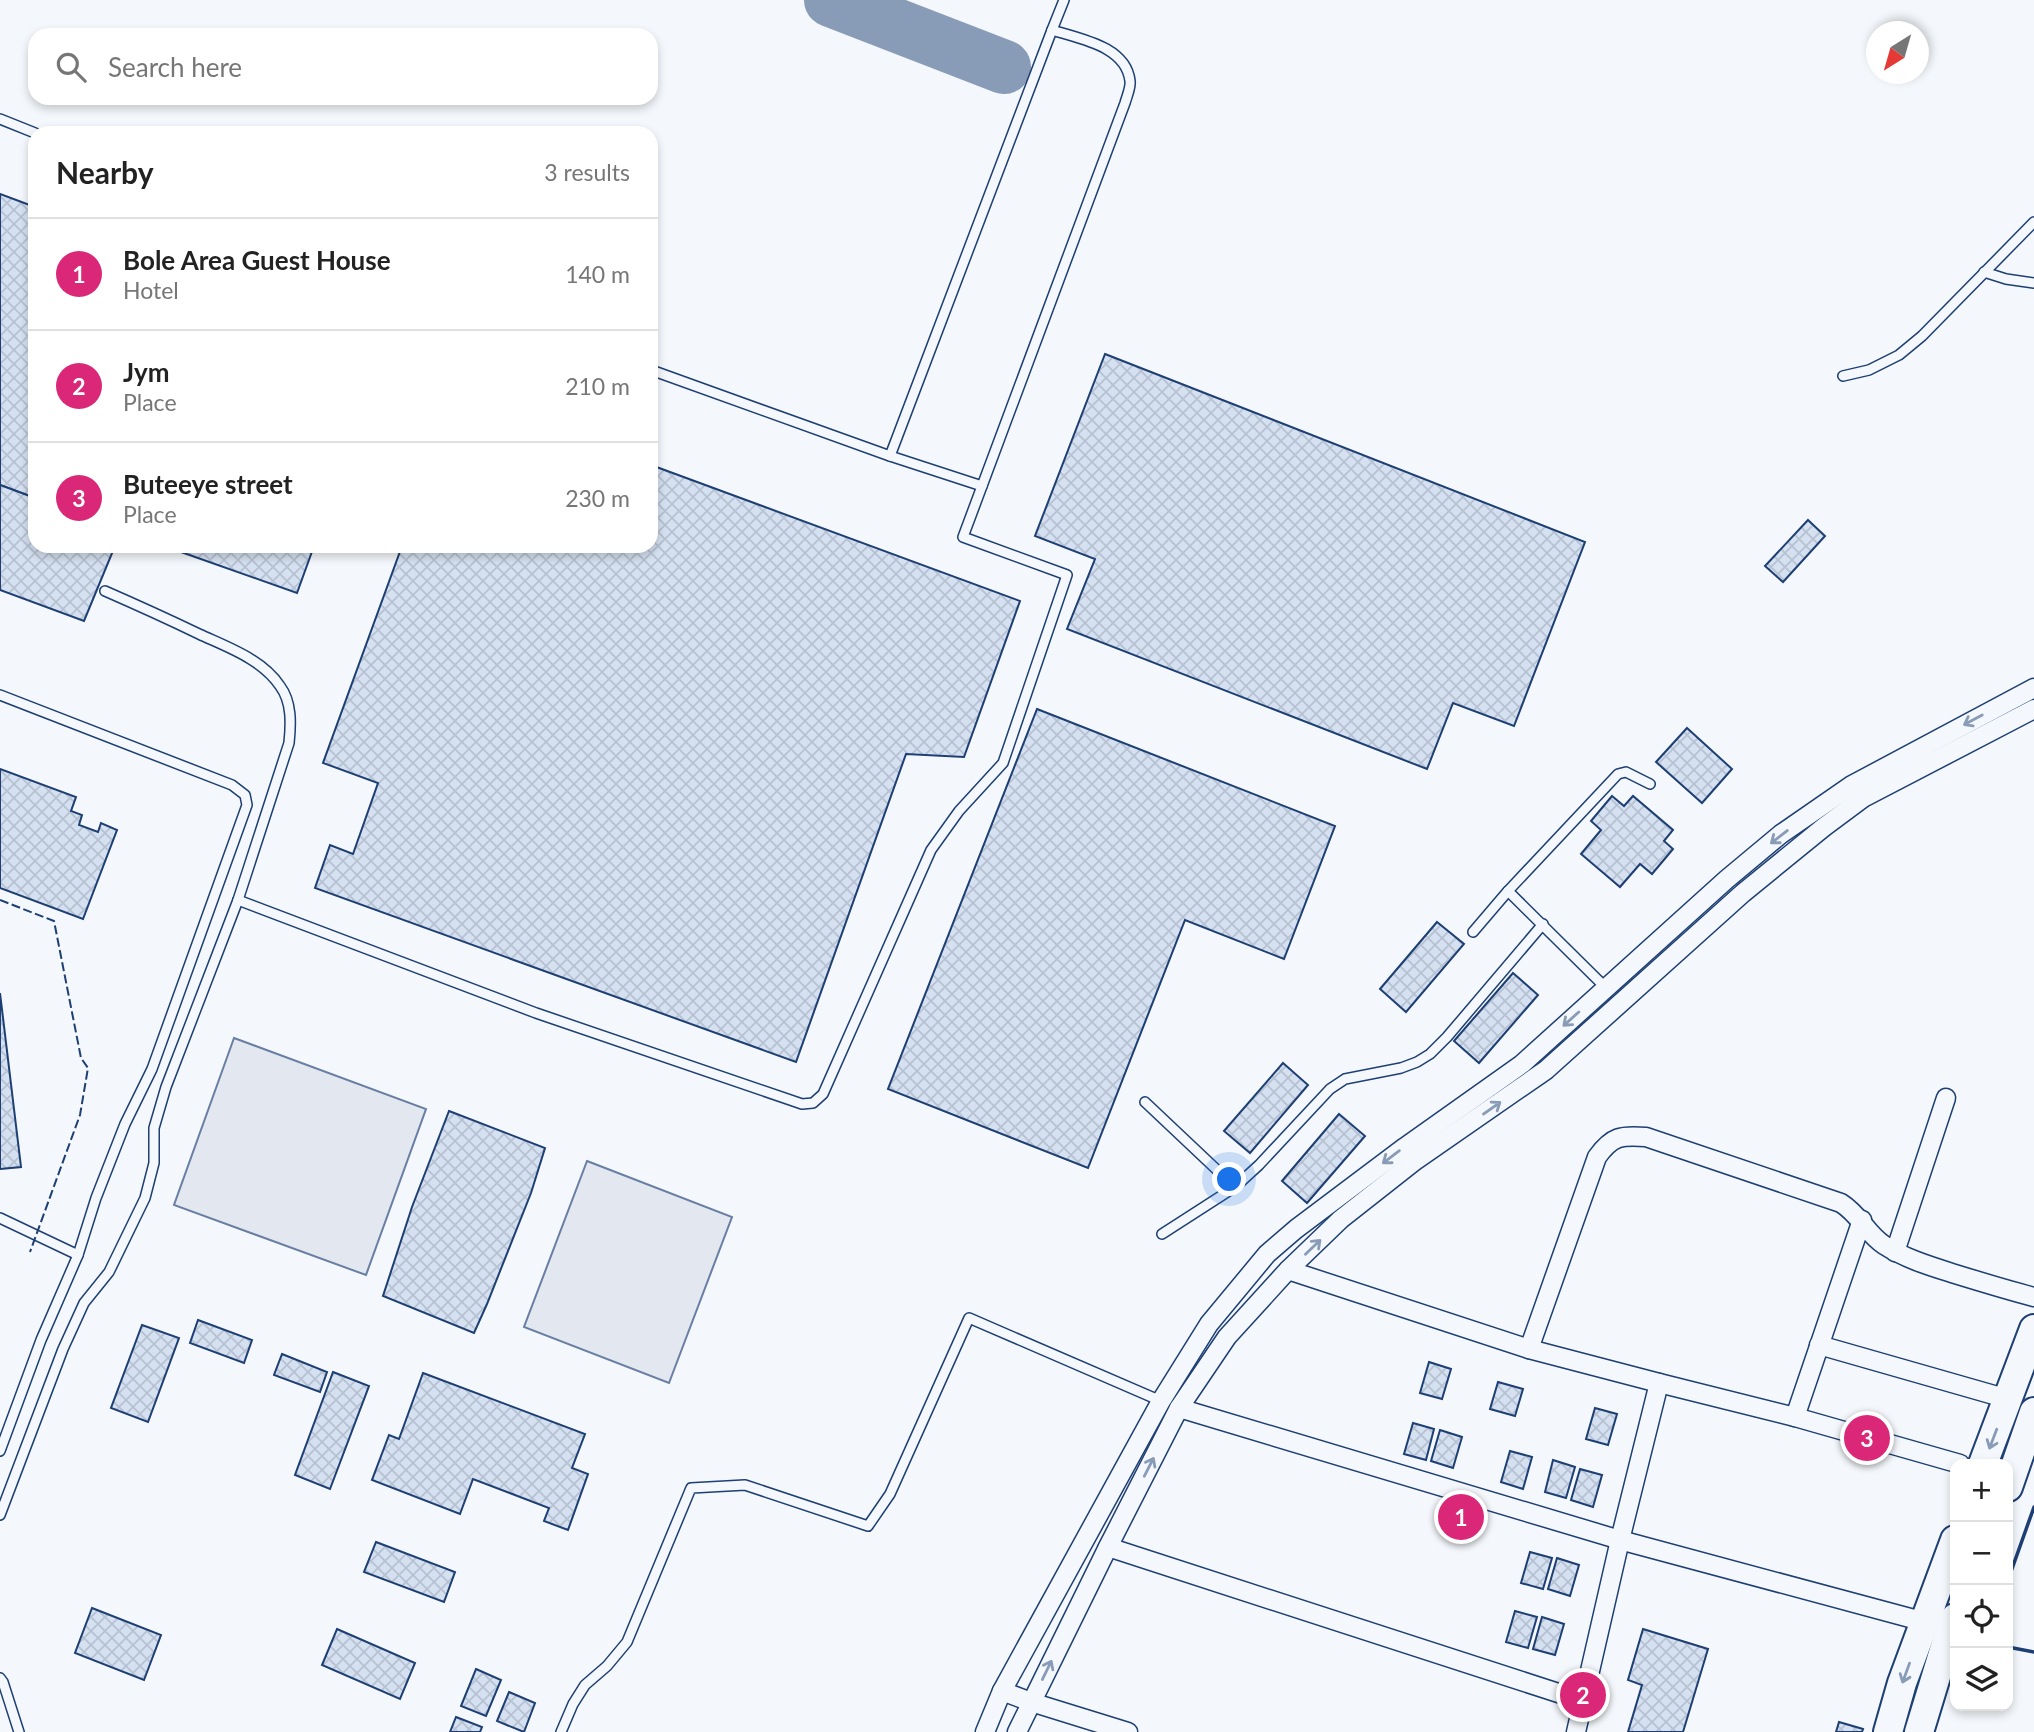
<!DOCTYPE html>
<meta charset="utf-8">
<style>
body{margin:0;font-family:Lato,sans-serif;background:#f2f2f2;color:#222}
.controls{position:absolute;right:21px;bottom:21px;display:grid;overflow:hidden;border-radius:14px;box-shadow:0 4px 10px #0003}
.controls button{width:63px;height:63px;display:grid;place-items:center;padding:0;border:0;border-bottom:2px solid #e0e0e0;background:#fff;color:#222;font:35px sans-serif}
.compass{position:absolute;left:1866px;top:21px;width:63px;height:63px;border-radius:50%;background:#fff;box-shadow:0 4px 10px #0003;rotate:217deg}
.you{position:absolute;left:1230px;top:1180px;width:24px;height:24px;margin:-18px;border:5px solid #fff;border-radius:50%;background:#1a73e8;box-shadow:0 0 0 10px #1a73e833}
.badge{display:grid;place-items:center;width:46px;height:46px;border-radius:50%;background:#db2777;color:#fff;font-size:23px;font-weight:700}
.pin{position:absolute;translate:-50% -50%;border:4px solid #fff;box-shadow:0 2px 7px #0006}
.list{margin:0;padding:0;list-style:none}
h2{display:flex;justify-content:space-between;align-items:center;height:91px;margin:0;padding:0 28px;font-size:30px}
h2 small{font-size:23px;font-weight:400;color:#767676}
.list li{display:grid;grid-template-columns:46px 1fr auto;gap:21px;align-items:center;box-sizing:border-box;height:112px;padding:0 28px;border-top:2px solid #e0e0e0}
.list b{display:block;font-size:26px;white-space:nowrap}
.list p{margin:0;font-size:23px;white-space:nowrap;color:#767676}
.list em{font-size:23px;font-style:normal;color:#767676}
.icon{flex:none;width:38px;height:38px;fill:none;stroke:currentColor;stroke-width:2;stroke-linecap:round;stroke-linejoin:round}
.map{position:relative;flex:none;width:2034px;height:1732px;overflow:hidden}
.search{position:absolute;background:#fff;box-shadow:0 4px 10px #0003;left:28px;top:28px;width:630px;height:77px;display:flex;align-items:center;gap:18px;box-sizing:border-box;padding:0 24px;border-radius:21px;color:#767676;font-size:26px}
.panel{position:absolute;background:#fff;box-shadow:0 4px 10px #0003;left:28px;top:126px;width:630px;height:427px;border-radius:21px}
.map>svg:first-child{display:block}
</style>
<div class="map">
<svg width="2034" height="1732" viewBox="0 0 2034 1732">
<defs>
<pattern id="building-cross-hatch" width="8" height="8" patternUnits="userSpaceOnUse" patternTransform="scale(1.75)"><rect width="8" height="8" fill="#d5e0f0"/><path d="M0 0l8 8M0 8l8-8" fill="none" stroke="#b6c1d1"/></pattern>
</defs>
<rect width="100%" height="100%" fill="#f4f7fb"/>
<!-- parking -->
<g fill="#e3e8f0" stroke="#687fa3" stroke-width="2">
<path d="M234,1038l192,71 -60,166 -192,-70z"/>
<path d="M587,1161l145,56 -63,166 -145,-56z"/>
</g>
<g fill="none" stroke-linecap="round" stroke-linejoin="round">
<!-- taxiway -->
<path stroke="#889bb7" stroke-width="54" d="M831,0l173,67"/>
</g>
<!-- building -->
<g fill="url(#building-cross-hatch)" stroke="#1d3f73" stroke-width="2">
<path d="M0,194l35,13v291l-35,-13z"/>
<path d="M1105,354l480,188 -71,184 -61,-23 -26,66 -360,-140 28,-70 -60,-23z"/>
<path d="M651,465l369,136 -56,156 -58,-3 -110,308 -481,-174 15,-43 23,9 25,-71 -55,-20 79,-217h249z"/>
<path d="M0,485l35,13v48h80l-31,75 -84,-31z"/>
<path d="M1808,520l17,16 -42,46 -18,-16z"/>
<path d="M164,546h150l-17,47z"/>
<path d="M1037,709l298,117 -51,133 -99,-39 -97,248 -200,-79z"/>
<path d="M1687,728l45,41 -30,34 -46,-41z"/>
<path d="M0,769l76,28 -5,14 11,4 -3,10 19,7 3,-9 16,7 -34,89 -83,-31z"/>
<path d="M1612,796l12,10 9,-10 40,34 -9,11 9,8 -21,25 -12,-10 -20,23 -39,-33 20,-24 -10,-9z"/>
<path d="M1437,922l27,22 -58,68 -26,-23z"/>
<path d="M1513,973l25,22 -59,68 -25,-22z"/>
<path d="M0,993l21,174 -21,2z"/>
<path d="M1283,1063l25,22 -58,68 -26,-22z"/>
<path d="M449,1111l96,37 -14,45 -44,111 -13,29 -91,-37 29,-89z"/>
<path d="M1339,1114l26,22 -58,67 -25,-22z"/>
<path d="M198,1320l54,20 -8,23 -54,-20z"/>
<path d="M142,1325l37,13 -31,84 -37,-14z"/>
<path d="M282,1354l45,18 -7,20 -46,-17z"/>
<path d="M1429,1362l22,7 -9,30 -22,-6z"/>
<path d="M333,1372l36,14 -39,103 -35,-14z"/>
<path d="M423,1373l162,61 -13,34 16,6 -20,56 -24,-9 5,-13 -76,-29 -13,35 -88,-34 17,-45 10,4z"/>
<path d="M1498,1382l25,7 -8,27 -25,-7z"/>
<path d="M1595,1408l22,6 -9,31 -22,-6z"/>
<path d="M1413,1423l21,6 -8,31 -22,-6z"/>
<path d="M1440,1430l22,7 -9,31 -22,-7z"/>
<path d="M1510,1451l22,6 -9,32 -22,-7z"/>
<path d="M1553,1460l22,7 -9,31 -21,-6z"/>
<path d="M1580,1469l22,6 -9,32 -22,-7z"/>
<path d="M376,1542l79,30 -11,30 -80,-30z"/>
<path d="M1530,1552l22,6 -9,31 -22,-6z"/>
<path d="M1557,1558l22,7 -9,31 -22,-7z"/>
<path d="M92,1608l69,27 -17,45 -69,-27z"/>
<path d="M1515,1611l22,6 -9,31 -22,-6z"/>
<path d="M1542,1617l22,7 -9,31 -22,-6z"/>
<path d="M337,1629l78,34 -15,36 -78,-34z"/>
<path d="M1643,1629l65,20 -25,83h-55l14,-47 -14,-5z"/>
<path d="M476,1669l25,11 -15,36 -25,-10z"/>
<path d="M509,1692l26,11 -11,29 -27,-11z"/>
<path d="M456,1717l26,10 -2,5h-30z"/>
<path d="M1839,1722l24,7 -1,3h-26z"/>
</g>
<g fill="none" stroke-linecap="round" stroke-linejoin="round">
<!-- service casing -->
<g stroke="#1d3f73" stroke-width="12">
<g id="service">
<path d="M0,119l35,14"/>
<path d="M1984,272l22,7 28,4"/>
<path d="M651,370l239,86 92,30"/>
<path d="M1843,376l26,-6 30,-15 23,-19 112,-114"/>
<path d="M890,456l162,-426"/>
<path d="M0,695l232,90 13,10 2,10 -95,264 -27,55 -29,74 -18,57 -37,85 -41,111"/>
<path d="M1508,891l98,97"/>
<path d="M238,900l298,113 266,91 11,-1 10,-9 108,-244 28,-39 44,-48 64,-188 -104,-38 162,-434c2,-7 6,-16 5,-22 -4,-35 -50,-42 -78,-51l12,-30"/>
<path d="M1473,932l35,-41 110,-117 8,-2 24,12"/>
<path d="M1145,1102l90,85"/>
<path d="M0,1218l78,37"/>
<path d="M1162,1234l73,-47 24,-22 71,-76 15,-10 56,-11 16,-6 13,-8 17,-17 96,-113"/>
<path d="M0,1515l63,-166 21,-46 25,-31 36,-74 9,-35v-35l12,-41 72,-187 51,-157c2,-19 3,-41 -9,-57 -18,-27 -53,-39 -81,-52 -31,-15 -62,-29 -94,-43"/>
<path d="M0,1678l3,4 16,50"/>
<path d="M561,1732l12,-28 12,-19 22,-19 20,-24 64,-154 54,-3 123,41 22,-32 79,-176 192,83"/>
</g>
</g>
<!-- minor casing -->
<g stroke="#1d3f73" stroke-width="21">
<g id="minor">
<path d="M1895,1252l51,-154"/>
<path d="M1288,1270l241,79 130,34 -39,157 -44,192"/>
<path d="M1819,1345l189,54"/>
<path d="M1529,1349l68,-192c15,-21 24,-22 49,-20l195,66c19,12 26,31 43,42 22,14 46,21 71,29 26,8 52,16 79,23"/>
<path d="M1659,1383l136,34 165,47"/>
<path d="M1179,1408l441,132 305,82"/>
<path d="M1795,1417l67,-197"/>
<path d="M1108,1547l475,154"/>
<path d="M1002,1691l29,11 97,30"/>
<path d="M985,1732l17,-41 159,-290 48,-77 58,-70 29,-25 109,-82 117,-83 205,-185 54,-45 71,-49 182,-97"/>
<path d="M1017,1732l91,-185 71,-139 48,-71 61,-67 53,-51 75,-59 130,-90 197,-177 81,-66 39,-29 171,-89"/>
</g>
</g>
<!-- primary casing -->
<g stroke="#1d3f73" stroke-width="32">
<g id="primary">
<path d="M1983,1464l51,-135"/>
<path d="M2008,1487l26,-75"/>
<path d="M1888,1732l14,-49 53,-143"/>
<path d="M1919,1732l29,-95 7,-19"/>
</g>
</g>
<!-- service -->
<use href="#service" stroke="#f4f7fb" stroke-width="9"/>
<!-- minor -->
<use href="#minor" stroke="#f4f7fb" stroke-width="18"/>
<!-- primary -->
<use href="#primary" stroke="#f4f7fb" stroke-width="28"/>
<!-- fence -->
<path stroke="#1d3f73" stroke-width="2" stroke-dasharray="9 3.5" stroke-linecap="butt" d="M0,900l54,21 27,137 7,10 -8,47 -50,137"/>
<!-- wall -->
<g stroke="#1d3f73" stroke-width="3.5">
<path d="M2008,1580l26,-73"/>
<path d="M2008,1647l26,5"/>
</g>
</g>
<!-- one-way arrows -->
<defs><path id="oneway-shaft" d="M-6 0H5M1.5-3L5.5 0L1.5 3" fill="none" stroke-width="1.6" stroke-linecap="round" stroke-linejoin="round" transform="scale(1.75)"/></defs>
<g stroke="#889bb7">
<use href="#oneway-shaft" transform="translate(1973 720) rotate(152)"/>
<use href="#oneway-shaft" transform="translate(1779 837) rotate(142)"/>
<use href="#oneway-shaft" transform="translate(1571 1019) rotate(138)"/>
<use href="#oneway-shaft" transform="translate(1492 1108) rotate(-35)"/>
<use href="#oneway-shaft" transform="translate(1391 1157) rotate(143)"/>
<use href="#oneway-shaft" transform="translate(1313 1247) rotate(-44)"/>
<use href="#oneway-shaft" transform="translate(1993 1439) rotate(111)"/>
<use href="#oneway-shaft" transform="translate(1149 1467) rotate(-63)"/>
<use href="#oneway-shaft" transform="translate(1047 1670) rotate(-64)"/>
<use href="#oneway-shaft" transform="translate(1906 1673) rotate(110)"/>
</g>
</svg>
<div class="controls">
<button>+</button>
<button>−</button>
<button><svg class="icon" aria-label="locate" viewBox="0 0 24 24"><circle cx="12" cy="12" r="6"/><path d="M12 2v4M12 18v4M2 12h4M18 12h4"/></svg></button>
<button><svg class="icon" aria-label="layers" viewBox="0 0 24 24"><path d="M12 4l9 5-9 5-9-5zM3 14l9 5 9-5"/></svg></button>
</div>
<svg class="compass" viewBox="-18 -18 36 36"><path d="M0-13l5 13h-10z" fill="#e53935"/><path d="M0 13l5-13h-10z" fill="#767676"/></svg>
<div class="you"></div>
<div class="pin badge" style="left:1461px;top:1517px">1</div>
<div class="pin badge" style="left:1583px;top:1695px">2</div>
<div class="pin badge" style="left:1867px;top:1438px">3</div>
<div class="search"><svg class="icon" aria-label="search" viewBox="0 0 24 24"><circle cx="10" cy="10" r="6"/><path d="M15 15l6 6"/></svg>Search here</div>
<section class="panel">
<h2>Nearby<small>3 results</small></h2>
<ul class="list">
<li><span class="badge">1</span><div><b>Bole Area Guest House</b><p>Hotel</p></div><em>140 m</em></li>
<li><span class="badge">2</span><div><b>Jym</b><p>Place</p></div><em>210 m</em></li>
<li><span class="badge">3</span><div><b>Buteeye street</b><p>Place</p></div><em>230 m</em></li>
</ul>
</section>
</div>
